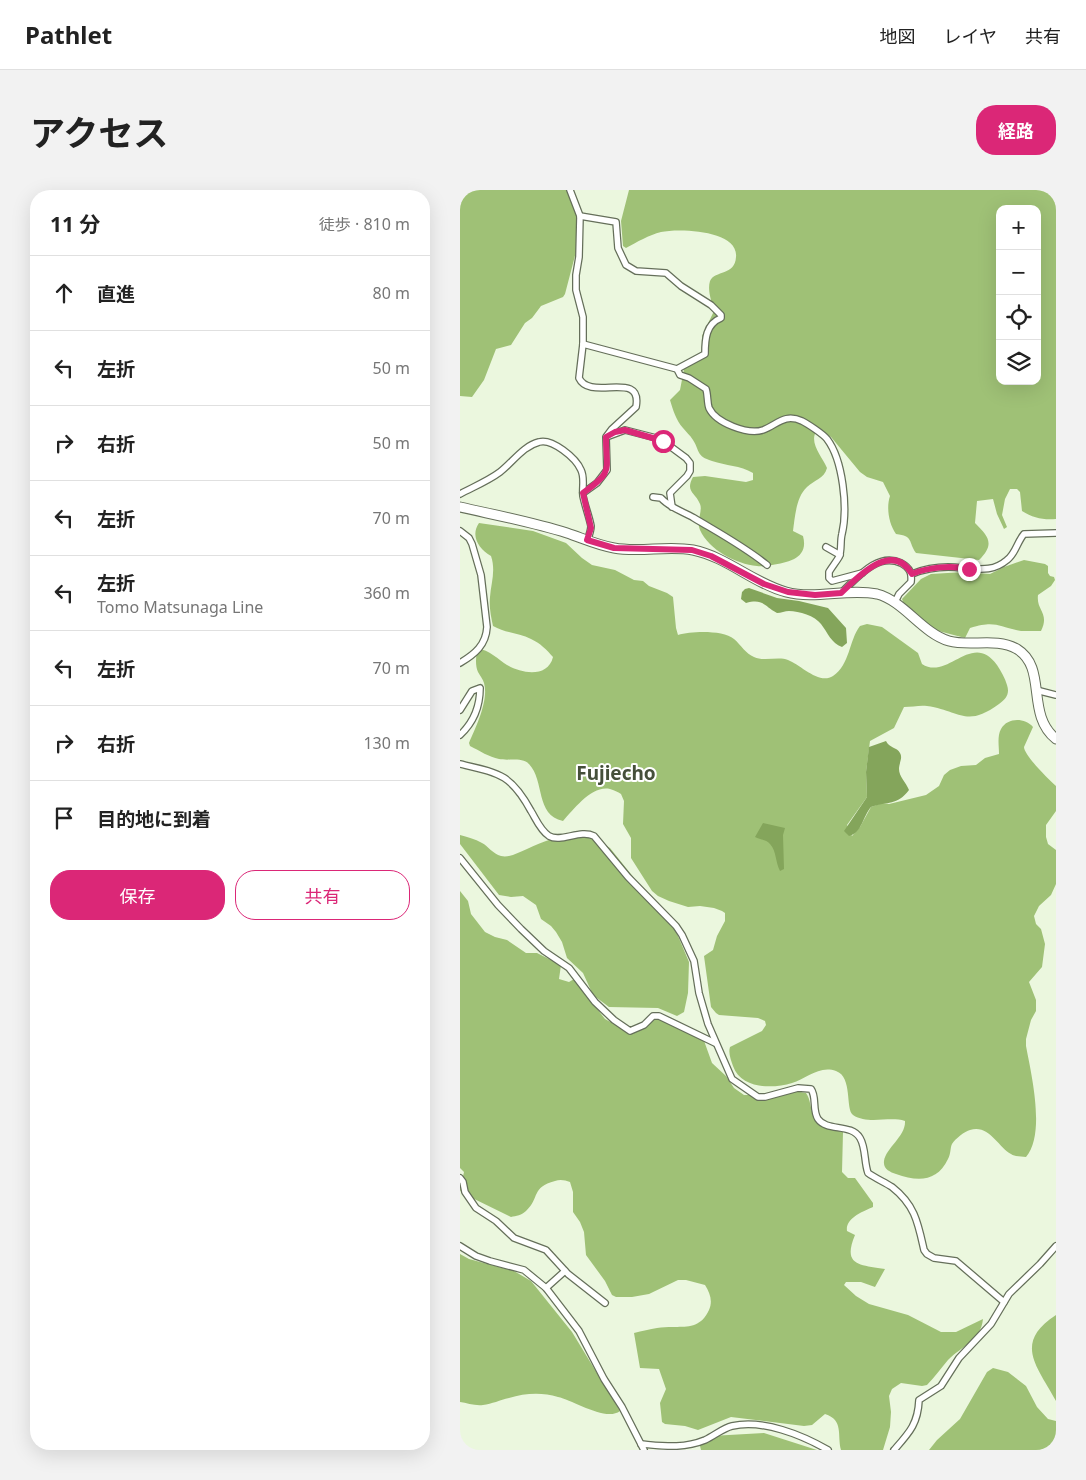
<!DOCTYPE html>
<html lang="ja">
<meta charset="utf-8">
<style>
body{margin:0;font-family:"Noto Sans","Noto Sans JP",sans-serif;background:#f2f2f2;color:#222}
.controls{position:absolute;right:15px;top:15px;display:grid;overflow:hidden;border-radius:10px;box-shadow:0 5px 20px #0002}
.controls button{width:45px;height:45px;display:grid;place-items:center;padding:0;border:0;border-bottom:1px solid #e0e0e0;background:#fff;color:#222;font:25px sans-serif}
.stop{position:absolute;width:15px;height:15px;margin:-11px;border:4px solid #db2777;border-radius:50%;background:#fff}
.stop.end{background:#db2777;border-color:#fff;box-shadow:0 1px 5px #0008}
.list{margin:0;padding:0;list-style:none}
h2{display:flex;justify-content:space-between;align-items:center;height:65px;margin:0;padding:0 20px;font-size:21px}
h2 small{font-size:16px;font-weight:400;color:#767676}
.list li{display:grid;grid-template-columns:32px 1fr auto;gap:15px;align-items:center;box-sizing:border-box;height:75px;padding:0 20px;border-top:1px solid #e0e0e0}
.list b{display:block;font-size:19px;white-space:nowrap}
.list p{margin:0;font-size:16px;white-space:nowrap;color:#767676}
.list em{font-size:16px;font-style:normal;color:#767676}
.actions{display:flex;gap:10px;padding:15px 20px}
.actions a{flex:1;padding:11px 0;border:1px solid #db2777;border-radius:20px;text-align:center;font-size:18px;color:#db2777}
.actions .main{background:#db2777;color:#fff}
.icon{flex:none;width:28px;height:28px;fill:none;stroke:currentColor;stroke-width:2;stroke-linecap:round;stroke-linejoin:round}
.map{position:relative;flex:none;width:596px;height:1260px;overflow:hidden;border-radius:20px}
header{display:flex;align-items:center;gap:30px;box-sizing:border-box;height:70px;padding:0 25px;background:#fff;border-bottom:1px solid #e0e0e0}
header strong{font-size:24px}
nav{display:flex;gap:28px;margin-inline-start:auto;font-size:18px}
.intro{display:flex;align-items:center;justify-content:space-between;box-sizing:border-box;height:120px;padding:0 30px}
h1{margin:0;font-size:35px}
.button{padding:12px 22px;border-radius:20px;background:#db2777;color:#fff;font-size:18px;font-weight:700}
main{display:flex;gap:30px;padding:0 30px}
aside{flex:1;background:#fff;border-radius:20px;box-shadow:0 5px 20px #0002}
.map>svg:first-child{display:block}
</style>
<header>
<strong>Pathlet</strong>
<nav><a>地図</a><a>レイヤ</a><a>共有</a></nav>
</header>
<div class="intro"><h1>アクセス</h1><a class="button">経路</a></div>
<main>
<aside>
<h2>11 分<small>徒歩 · 810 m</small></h2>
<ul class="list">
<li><svg class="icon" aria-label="ahead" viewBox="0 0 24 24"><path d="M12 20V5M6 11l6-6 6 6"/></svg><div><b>直進</b></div><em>80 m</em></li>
<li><svg class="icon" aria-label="left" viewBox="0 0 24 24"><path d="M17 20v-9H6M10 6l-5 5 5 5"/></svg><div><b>左折</b></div><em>50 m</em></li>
<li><svg class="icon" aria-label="right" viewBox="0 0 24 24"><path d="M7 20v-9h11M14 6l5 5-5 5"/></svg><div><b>右折</b></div><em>50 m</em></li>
<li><svg class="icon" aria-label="left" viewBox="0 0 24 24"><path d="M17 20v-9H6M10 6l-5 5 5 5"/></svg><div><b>左折</b></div><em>70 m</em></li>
<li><svg class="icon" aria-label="left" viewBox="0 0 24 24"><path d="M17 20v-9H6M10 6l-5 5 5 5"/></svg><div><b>左折</b><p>Tomo Matsunaga Line</p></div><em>360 m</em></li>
<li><svg class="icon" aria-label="left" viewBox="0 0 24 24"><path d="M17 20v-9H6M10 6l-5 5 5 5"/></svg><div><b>左折</b></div><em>70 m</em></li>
<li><svg class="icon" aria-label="right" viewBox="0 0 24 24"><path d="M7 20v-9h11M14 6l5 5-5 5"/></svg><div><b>右折</b></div><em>130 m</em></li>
<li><svg class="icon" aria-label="arrive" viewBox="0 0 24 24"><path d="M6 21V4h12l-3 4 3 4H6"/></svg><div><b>目的地に到着</b></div></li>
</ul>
<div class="actions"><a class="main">保存</a><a>共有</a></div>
</aside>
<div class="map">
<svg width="596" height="1260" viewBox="0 0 596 1260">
<rect width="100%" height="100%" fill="#ebf7de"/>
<!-- forest -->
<g fill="#9fc176" fill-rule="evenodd">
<path d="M0,0h112l5,24v34l-12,46 -2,3 -22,9 -9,12 -7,5 -14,22 -15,4 -12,31 -12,17 -12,-1z"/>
<path d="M169,0h427v329c-13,1 -23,-1 -34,-8l-2,-19 -3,-3h-7l-5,10 -3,16 5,12 -3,2 -7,-15 -4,-15 -16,2 -2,22c14,14 20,21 4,37l-63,-7c-8,-11 -2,-17 -20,-19 -7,-10 -10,-26 -6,-38l-7,-14 -16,-5 -7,-5 -29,-35 -13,-8c-11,12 4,27 9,39 -3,11 -13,12 -20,19 -11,10 -12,30 -14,44l10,5c6,22 -14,26 -31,29 -5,0 -10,2 -15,1 -21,-2 -48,-16 -57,-36 -4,-9 3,-19 0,-26 -5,-12 -15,-12 -7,-27l12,-1 41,6 7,-2v-7c-13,-8 -27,-7 -41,-12 -16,-5 -12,-10 -19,-21 -3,-5 -7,-8 -10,-12 -7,-8 -10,-18 -13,-28l10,-10 5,-26c9,-2 23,-3 21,-16 0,-4 -3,-8 -4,-12l12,-25c-2,-9 -7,-20 -4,-30 5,-11 25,-5 26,-24 3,-27 -57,-29 -75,-25 -12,3 -24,10 -35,16l-3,-2 -2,-25zM540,19h37v172h-37z"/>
<path d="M19,333l54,8 33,12 16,15 10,7 23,5 19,10 9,1 6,5 18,7 6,4 3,31 2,7c14,-4 45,-5 56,4 7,6 12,15 20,18 11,5 24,-1 34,3 13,5 31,25 45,16 17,-11 16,-36 27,-50l7,-2 15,3 36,26 4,11c26,17 50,-34 75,1 4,6 8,13 10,20 3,9 -1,14 -8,19 -33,24 -38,7 -72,2 -7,-1 -15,1 -23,1l-10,21 -24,13 -4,31 1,25 -20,28 5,11 8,-9 11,-20 11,-4 7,1 37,-9 13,-9 5,-11 6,-5 11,-4 15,-1 9,-7 14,-4c0,-8 -2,-18 2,-25 7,-12 24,-11 32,-2l-9,20c0,8 25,33 32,39v25l-10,14v12l2,7 8,6v34l-5,11 -12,11 -5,10 2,8 5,5 4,15 -3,23 -13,15 7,18v11l-5,9 -5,19v7c5,27 20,88 0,111 -5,-1 -11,0 -15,-3 -13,-7 -22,-30 -41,-24 -5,1 -15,9 -18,14 -2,4 -1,10 -4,15 -11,23 -30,23 -52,15 -6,-2 -13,-5 -12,-13 2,-13 22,-25 21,-40 -16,-5 -37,4 -52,-6 -8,-6 0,-38 -17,-44 -17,-6 -30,8 -44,12 -20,6 -51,6 -59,-17 -2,-6 -5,-13 -3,-19l32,-16 4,-6 -1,-4 -7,-3 -39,-3 -3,-2 -5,-6 -7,-51 9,-6 4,-14 8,-15v-8l-3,-2 -8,-3 -14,-2 -12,1 -19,-6 -11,-5 -6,-5 -21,-33v-20l-8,-14 1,-23 -3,-7c-3,-2 -7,-4 -11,-5 -18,-4 -36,20 -47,32 -28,-6 -18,-40 -34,-57 -7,-7 -21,-3 -30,-5 -10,-2 -19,-8 -29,-13l-1,-3c7,-16 20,-43 15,-60 -1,-4 -4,-7 -6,-11 -3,-7 -2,-15 -1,-23 10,-1 22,11 30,16 15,9 41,13 46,-8 -6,-7 -13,-14 -22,-18 -12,-6 -26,-6 -38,-13 -2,-9 -4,-19 -3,-29 1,-14 6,-26 1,-41 -12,-7 -21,-20 -12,-33z"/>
<path d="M564,370l21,4 3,2v7l2,3 4,1 1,3 -4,6 -13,9c-2,16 12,18 3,36 -7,0 -14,0 -20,0 -24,-4 -24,-11 -51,-3l-5,10 -30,-8 -29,-20 -4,-11 19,-20 10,-5 33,-2 26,2 14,-7z"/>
<path d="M0,645c7,2 15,4 22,8 6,3 11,11 19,13 9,2 18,-4 26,-7 29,-14 55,-20 83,-1l65,81 14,33 -1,31 -4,19 -7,4 -19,-8 -49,-1 -16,-12 -10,-22 -16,-15 -5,-16 -6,-10 -5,-6 -10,-7 -5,-14 -13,-9 -12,1 -12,-2 -39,-51z"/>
<path d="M0,701l8,10 3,13 14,18 10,5 12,3 19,13h11l24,12 -2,14 10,3 5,-3 31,40 22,12 20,-10 12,-2 44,19 9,25 14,13 8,12 10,7h25l26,-4 11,2c5,7 4,16 8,24 4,9 19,12 29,15l-1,40 6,6h7l18,25v4c-9,4 -28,11 -26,24l8,4c-13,31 5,30 30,34l-10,18 -14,-5h-15l-2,3 12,11 13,8 39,11 33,17h15l27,-13c-2,21 -21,27 -35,41 -7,8 -13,17 -21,25l-5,1 -21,-3 -9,6 -3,7 2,16 -1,15 -7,23h-42c-4,-15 3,-30 -16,-36l-13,11 -8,1 -73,-9 -33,13 -13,-4 -20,-2 -3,-2 -2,-19 6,-14 -7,-20 -19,-1 -6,-35c8,-2 16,-4 23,-5 21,-4 41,6 52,-18 4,-9 1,-17 -4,-25l-19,-5h-8l-29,14 -17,3h-16l-4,-2 -7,-14 -19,-26 -2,-23 -4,-10 -7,-10v-20l-3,-10c-5,-2 -10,-3 -15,-1 -24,6 -15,17 -29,30 -4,4 -10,5 -15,6l-49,-24 -2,-3 4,-18 -4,-4z"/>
<path d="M0,1064l9,5 45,12 17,10 41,51 48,79c-14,11 -47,-11 -62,-14 -16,-5 -33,-4 -49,1 -9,2 -17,6 -26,7 -8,1 -16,-2 -23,-3z"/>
<path d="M596,1125v86c-19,-35 -43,-58 0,-86z"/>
<path d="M533,1178l15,4 18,14 11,21 11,12 8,2v29h-127l8,-10 23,-21 27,-47z"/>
<path d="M304,1243l53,17h-116l-2,-8 12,-6z"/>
</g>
<!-- water -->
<g fill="#84a55b">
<path d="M289,398l28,10 22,3 29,7 18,20 1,15 -5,4c-11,-4 -14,-14 -21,-23 -6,-8 -22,-13 -32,-13 -4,0 -8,2 -12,2 -13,-7 -14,-15 -31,-10l-5,-4 1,-7 3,-3z"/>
<path d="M426,551c3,7 11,6 14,12 3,5 -1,10 -1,16 0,8 7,13 10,21 -12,16 -21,11 -38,17 -8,9 -9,26 -22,29l-5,-5 23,-34 -1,-25 3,-25z"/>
<path d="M303,633l22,5 -2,7 1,34 -4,2c-5,-9 -3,-19 -10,-27 -4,-5 -10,-4 -15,-7z"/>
</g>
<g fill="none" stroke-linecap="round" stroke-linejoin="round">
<!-- street casing -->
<g stroke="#656f5a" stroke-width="8">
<g id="street">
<path d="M110,0l10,26 -1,41 -3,18v15l7,27v27l-4,34c11,24 64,-9 57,29l-24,22 -6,8 1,33 -10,13 -14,10"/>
<path d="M120,26l36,6 2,26 8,17 10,6 30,2 15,13 30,19 10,10v3c-15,6 -16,21 -16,36l-28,15"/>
<path d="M123,154l94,25 3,6 9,3 17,11c2,6 1,13 3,19 7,15 39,27 54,22 14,-5 21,-17 39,-9 6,3 21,13 25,18 16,21 21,69 15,95 -2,7 0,16 -3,23 -3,5 -7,10 -10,15v6l3,3 30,-8"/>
<path d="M149,246l16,-6 31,8 7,3 23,17 4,5v8l-3,5 -17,17 2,14"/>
<path d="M0,304c13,-7 28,-13 40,-22 13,-10 23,-26 39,-30 13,-4 37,16 42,28 4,8 1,17 2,26 2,10 6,20 8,30 0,4 -2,10 -4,15"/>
<path d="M193,307l8,1c9,10 21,13 33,20 25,15 51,29 73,47"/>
<path d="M0,341l9,7 3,6 9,31 6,52c-1,18 -12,27 -27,36"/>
<path d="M366,357l14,8"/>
<path d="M452,384c15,-6 34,-8 50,-6 17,1 31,4 45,-8 9,-7 10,-18 17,-26l32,-1"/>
<path d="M381,403c16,-15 36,-41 60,-30 9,5 11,10 10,19l-12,12 -3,6h-5"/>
<path d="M576,500l20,5"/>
<path d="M0,520l12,-19 8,-3c0,19 -6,34 -20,47"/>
<path d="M0,574c39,9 51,10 71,47 5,8 9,19 18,25 12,7 31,-7 45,0l34,41 48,49 6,9 12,26 5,32 9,31 24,55 26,18h7l33,-9 13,1c6,8 1,21 7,30 9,13 33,4 42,19 6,10 4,24 8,35 7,5 16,9 24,14 23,18 26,36 32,63l3,4 7,4 22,3 48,41"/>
<path d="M0,668l38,47 23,24 23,22 25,17 26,34 19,18 16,11 14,-6 9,-9h6l56,27"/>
<path d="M0,988l3,4 2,10 11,16 20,13 18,17 32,12 22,24 37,29"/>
<path d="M0,1056l16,10 14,5 34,9 22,18 33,43 25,48 18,28 22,43"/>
<path d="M86,1098l19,-17"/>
<path d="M181,1254c23,2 42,5 64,-4 9,-4 18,-12 27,-14 31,-7 70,9 96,24"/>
<path d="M0,1258l4,2"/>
<path d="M434,1260c15,-17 24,-26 25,-50l22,-14 18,-28 32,-34 18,-30 31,-30 16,-18"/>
</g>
</g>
<!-- primary casing -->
<g stroke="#656f5a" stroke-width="11">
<path id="primary" d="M0,317c35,8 72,15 107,26 15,5 30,12 47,15 26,5 53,-3 79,2 34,7 60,33 93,42 30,8 61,-4 91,2 27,7 45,39 72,47 22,6 47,-4 68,8 31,19 8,65 39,90"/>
</g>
<!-- street -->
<use href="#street" stroke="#fff" stroke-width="5.5"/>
<!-- primary -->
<use href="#primary" stroke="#fff" stroke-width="9"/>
</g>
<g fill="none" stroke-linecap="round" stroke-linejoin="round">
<!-- route -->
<path stroke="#db2777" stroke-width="6" d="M203,251l-38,-11 -10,2 -9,5c0,34 8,34 -23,56l8,35 -4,12 27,8 78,2 19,6 53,28 24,8 27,3 26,-2c17,-16 51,-53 71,-19 17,-7 39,-9 57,-5"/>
</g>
<g text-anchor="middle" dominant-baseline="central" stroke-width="4" stroke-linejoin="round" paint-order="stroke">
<!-- quarter labels -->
<g font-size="19" font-weight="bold" fill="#454f3a" stroke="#fff">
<text x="156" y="583">Fujiecho</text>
</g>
</g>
</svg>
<div class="controls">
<button>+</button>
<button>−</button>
<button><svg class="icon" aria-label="locate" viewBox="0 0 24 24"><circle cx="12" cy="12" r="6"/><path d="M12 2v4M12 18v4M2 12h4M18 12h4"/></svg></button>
<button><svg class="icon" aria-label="layers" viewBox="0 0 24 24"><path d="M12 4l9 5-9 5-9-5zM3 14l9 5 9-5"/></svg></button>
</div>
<div class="stop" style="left:203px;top:251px"></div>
<div class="stop end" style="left:509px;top:379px"></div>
</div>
</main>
